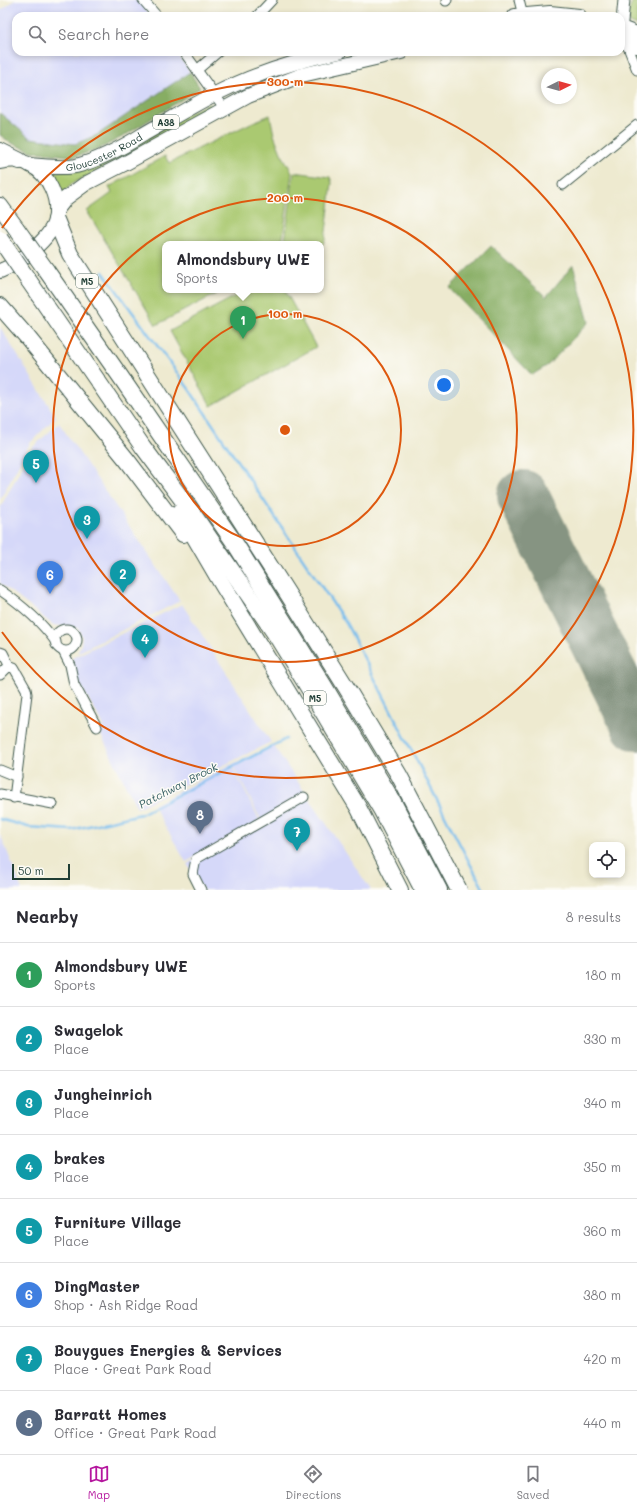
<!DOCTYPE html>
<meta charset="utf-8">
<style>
body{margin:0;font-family:Mali,sans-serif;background:#f2f2f3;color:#2b2b33}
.controls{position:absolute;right:12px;bottom:12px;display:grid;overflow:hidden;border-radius:8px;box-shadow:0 2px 6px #0003}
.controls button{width:36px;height:36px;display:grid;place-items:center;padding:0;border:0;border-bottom:1px solid #e1e1e2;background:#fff;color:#2b2b33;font:20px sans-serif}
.compass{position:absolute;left:541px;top:68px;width:36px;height:36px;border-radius:50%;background:#fff;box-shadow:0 2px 6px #0003;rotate:85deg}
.scale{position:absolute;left:12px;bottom:10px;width:58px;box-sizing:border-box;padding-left:4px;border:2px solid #1f3d34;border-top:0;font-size:11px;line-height:14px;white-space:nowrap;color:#1f3d34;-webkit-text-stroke:3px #fdfcf7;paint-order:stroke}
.you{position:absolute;left:444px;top:385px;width:14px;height:14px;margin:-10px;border:3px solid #fff;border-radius:50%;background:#1a73e8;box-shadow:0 0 0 6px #1a73e833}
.badge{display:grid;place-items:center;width:26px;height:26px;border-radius:50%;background:#b5179e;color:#fff;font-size:13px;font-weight:700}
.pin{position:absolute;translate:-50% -33px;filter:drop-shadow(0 1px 2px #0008)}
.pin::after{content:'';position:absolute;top:21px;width:14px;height:12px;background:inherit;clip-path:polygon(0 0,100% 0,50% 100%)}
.popup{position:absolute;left:162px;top:241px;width:162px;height:52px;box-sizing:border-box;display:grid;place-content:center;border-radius:8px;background:#fff;filter:drop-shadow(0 1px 3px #0005);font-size:13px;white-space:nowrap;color:#7c7c81}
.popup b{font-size:15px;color:#2b2b33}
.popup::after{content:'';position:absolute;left:50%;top:100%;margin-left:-8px;border:8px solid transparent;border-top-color:#fff}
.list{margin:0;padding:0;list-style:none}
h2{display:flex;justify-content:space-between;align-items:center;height:52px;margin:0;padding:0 16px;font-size:17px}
h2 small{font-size:13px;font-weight:400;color:#7c7c81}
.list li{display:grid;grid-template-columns:26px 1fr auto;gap:12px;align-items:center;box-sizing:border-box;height:64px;padding:0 16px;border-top:1px solid #e1e1e2}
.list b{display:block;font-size:15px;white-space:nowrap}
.list p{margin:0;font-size:13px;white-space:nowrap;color:#7c7c81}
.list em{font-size:13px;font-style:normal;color:#7c7c81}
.icon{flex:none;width:22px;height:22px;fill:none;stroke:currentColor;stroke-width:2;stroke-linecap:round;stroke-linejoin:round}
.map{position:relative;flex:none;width:637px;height:890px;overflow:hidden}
.search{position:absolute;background:#fff;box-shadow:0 2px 6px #0003;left:12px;right:12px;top:12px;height:44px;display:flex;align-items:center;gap:10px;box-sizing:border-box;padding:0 14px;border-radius:12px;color:#7c7c81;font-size:15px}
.sheet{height:564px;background:#fff}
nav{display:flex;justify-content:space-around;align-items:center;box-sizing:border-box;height:56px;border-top:1px solid #e1e1e2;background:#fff;font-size:11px;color:#7c7c81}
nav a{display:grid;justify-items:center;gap:2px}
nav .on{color:#b5179e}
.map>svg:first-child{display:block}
</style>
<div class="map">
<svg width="637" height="890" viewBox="0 0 637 890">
<rect width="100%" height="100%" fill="#fdfcf7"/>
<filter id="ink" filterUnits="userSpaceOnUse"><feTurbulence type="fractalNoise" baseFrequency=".025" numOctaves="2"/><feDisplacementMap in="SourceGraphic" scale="8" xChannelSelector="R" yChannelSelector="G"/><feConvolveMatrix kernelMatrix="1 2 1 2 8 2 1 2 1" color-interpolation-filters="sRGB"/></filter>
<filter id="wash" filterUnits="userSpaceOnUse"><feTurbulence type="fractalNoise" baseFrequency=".012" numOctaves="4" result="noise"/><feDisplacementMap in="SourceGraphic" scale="16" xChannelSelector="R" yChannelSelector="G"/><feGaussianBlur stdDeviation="0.9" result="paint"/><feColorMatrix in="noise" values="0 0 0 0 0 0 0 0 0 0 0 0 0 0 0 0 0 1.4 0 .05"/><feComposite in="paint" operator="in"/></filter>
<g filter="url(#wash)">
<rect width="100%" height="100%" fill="#eeead0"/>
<!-- built -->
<g fill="#d5d8f9">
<path d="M15,0h123l13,16h-135v36h160l14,20 -93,63 -22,9 -45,-6 -30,-25v-102z"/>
<path d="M0,327l56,90 -26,26 -30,57z"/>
<path d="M59,423l121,178 -103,52 4,-8 1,-8 -4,-9 -25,-3 -53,-42v-75l32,-60z"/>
<path d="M182,604l89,138 -134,66 -38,-77 5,-5 -29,-50 -3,-18z"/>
<path d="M273,745l98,145h-168l-16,-26 75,-42 -30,-58z"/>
<path d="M231,764l29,57 -74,41 -33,-57z"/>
<path d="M0,835l4,8 18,47h-22z"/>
</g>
<!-- green -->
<g fill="#aac971" stroke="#648352">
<path d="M633,0h4v26l-7,-3 -3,-8z"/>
<path d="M208,104l3,2v5l-139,73 -13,13 -14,-25 17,-1z"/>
<path d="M270,115l4,20 7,18 11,19 -10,72h-117v46h59l-68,35 -69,-114 25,-18 -3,-6 56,-31 4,7 82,-40z"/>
<path d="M294,172l36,5 2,6 -7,57 -3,5 -37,-4z"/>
<path d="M247,290h38l31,57 -105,59 -41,-75z"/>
</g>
<!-- forest -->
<g fill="#87ad63" stroke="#53754c">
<path d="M190,72l10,16 -76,48 -25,13 -25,8 -43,-6 -20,-8 -11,-8v-22l30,25 45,6 22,-9z"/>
<path d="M491,246l55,51 27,-32 16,57 -41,43 -16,10 -83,-87z"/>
</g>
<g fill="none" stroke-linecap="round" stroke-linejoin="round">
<!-- stream -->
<g stroke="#75bced" stroke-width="2.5">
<path d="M103,272l86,117 157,234 109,212 29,55"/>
<path d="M0,819l28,8 43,3 70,-16 145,-75"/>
</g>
<!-- runway -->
<path stroke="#869482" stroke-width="52" d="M523,496l114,229"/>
</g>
</g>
<g filter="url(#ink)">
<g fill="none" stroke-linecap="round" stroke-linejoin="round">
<!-- minor casing -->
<g stroke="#3e574b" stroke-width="11">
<g id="minor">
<path d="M143,0l14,16"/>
<path d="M519,0l4,16"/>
<path d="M446,1l1,-1"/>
<path d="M257,16l15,-16"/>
<path d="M626,42l11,28"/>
<path d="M184,52l41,57"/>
<path d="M197,70l21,-18"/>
<path d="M563,185l74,-60"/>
<path d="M0,590c22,15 40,30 56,52"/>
<circle cx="66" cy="640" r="11"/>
<path d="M63,651l7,14 4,19 23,43"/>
<path d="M0,652l3,1 7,14"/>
<path d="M0,675l8,-8 6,1 12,21 1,5 -13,104"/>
<path d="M0,770l17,7"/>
<path d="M0,794l53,10"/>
<path d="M201,890l-8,-16 3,-15 108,-62"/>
</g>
</g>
<!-- tertiary casing -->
<g stroke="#3e574b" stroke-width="13">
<path id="tertiary" d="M621,32l3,-32"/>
</g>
<!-- primary casing -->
<g stroke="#3e574b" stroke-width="16">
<g id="primary">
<path d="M515,16l35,-3 29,3"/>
<path d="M621,28l16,6"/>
<path d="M621,41l16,5"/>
<path d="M0,162c10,-2 22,-2 30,3 19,9 30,35 25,55 -4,19 -37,44 -55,51"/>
<path id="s1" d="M30,165c15,1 32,4 46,1 24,-6 47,-19 68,-32 23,-13 46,-27 69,-39 41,-21 81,-34 126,-43"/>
<path d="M56,211l10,-13 19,-14 37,-19 126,-69 54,-21 99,-23"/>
</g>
</g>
<!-- motorway casing -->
<g stroke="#3e574b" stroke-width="18">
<g id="motorway">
<path d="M0,151l20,10"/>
<path d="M0,206l16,22"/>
<path d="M56,220l14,34 216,337 60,96 53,88 60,115"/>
<path d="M46,270l74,106 116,169 88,141 68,114 47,90"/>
<path d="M29,281l114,166 50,67 83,121 37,60 69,116 41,79"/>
<path d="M0,306l28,32 99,122 56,74"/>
<path d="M180,512l42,72 136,223 42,83"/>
</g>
</g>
<!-- minor -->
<use href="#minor" stroke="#fff" stroke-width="9"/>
<!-- tertiary -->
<use href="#tertiary" stroke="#fff" stroke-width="11"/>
<!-- primary -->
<use href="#primary" stroke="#fff" stroke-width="14"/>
<!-- motorway -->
<use href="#motorway" stroke="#fff" stroke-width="16"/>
<!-- motorway-bridge casing -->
<g stroke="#3e574b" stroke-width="18" stroke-linecap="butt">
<g id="motorway-bridge">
<path d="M16,228l30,42"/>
<path d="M0,239l29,42"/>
</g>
</g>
<!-- motorway-bridge -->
<use href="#motorway-bridge" stroke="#fff" stroke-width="16"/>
</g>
</g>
<!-- distance rings -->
<g fill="none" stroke="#de580e" stroke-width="2">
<circle cx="285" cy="430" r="116"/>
<circle cx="285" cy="430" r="232"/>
<path d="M2 228A348 348 0 1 1 2 632"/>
</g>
<g text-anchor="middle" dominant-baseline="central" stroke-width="3" stroke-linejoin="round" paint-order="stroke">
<!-- shield labels -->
<g fill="#fdfcf7" stroke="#62766e" stroke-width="1">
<rect x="153" y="115" width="26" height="14" rx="3"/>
<rect x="76" y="274" width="22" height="14" rx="3"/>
<rect x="304" y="691" width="22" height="14" rx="3"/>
</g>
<g font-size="9" font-weight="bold" fill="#1f3d34">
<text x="166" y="122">A38</text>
<text x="87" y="281">M5</text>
<text x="315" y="698">M5</text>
</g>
<!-- street labels -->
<g font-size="10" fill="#1f3d34" stroke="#fdfcf7">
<text stroke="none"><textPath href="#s1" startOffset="77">Gloucester Road</textPath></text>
</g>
<!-- water labels -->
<g font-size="11" font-style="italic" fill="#345d62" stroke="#fdfcf7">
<text transform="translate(178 785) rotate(-27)">Patchway Brook</text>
</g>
</g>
<circle cx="285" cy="430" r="6" fill="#de580e" stroke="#fdfcf7" stroke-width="2"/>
<g font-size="12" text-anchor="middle" font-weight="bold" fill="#de580e" stroke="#fdfcf7" stroke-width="3" stroke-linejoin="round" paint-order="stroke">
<text x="285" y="86">300 m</text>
<text x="285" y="202">200 m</text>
<text x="285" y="318">100 m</text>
</g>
</svg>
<div class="controls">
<button><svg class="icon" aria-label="locate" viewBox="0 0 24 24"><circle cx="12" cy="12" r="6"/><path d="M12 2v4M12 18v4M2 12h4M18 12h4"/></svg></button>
</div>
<svg class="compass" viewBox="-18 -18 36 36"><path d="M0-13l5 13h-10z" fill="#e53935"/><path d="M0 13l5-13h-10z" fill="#7c7c81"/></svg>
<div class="scale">50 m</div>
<div class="you"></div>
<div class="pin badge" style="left:243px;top:339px;background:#2e9e5b">1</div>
<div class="popup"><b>Almondsbury UWE</b>Sports</div>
<div class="pin badge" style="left:123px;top:593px;background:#0f9aa8">2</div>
<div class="pin badge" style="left:87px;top:539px;background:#0f9aa8">3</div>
<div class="pin badge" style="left:145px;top:658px;background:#0f9aa8">4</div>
<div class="pin badge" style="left:36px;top:483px;background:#0f9aa8">5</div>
<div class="pin badge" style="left:50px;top:594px;background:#3f7fe0">6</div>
<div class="pin badge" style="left:297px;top:851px;background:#0f9aa8">7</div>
<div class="pin badge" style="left:200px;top:834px;background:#5c6f8a">8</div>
<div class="search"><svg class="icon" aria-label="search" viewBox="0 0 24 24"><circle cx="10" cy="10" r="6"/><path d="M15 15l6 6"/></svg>Search here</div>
</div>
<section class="sheet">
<h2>Nearby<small>8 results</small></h2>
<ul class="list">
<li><span class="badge" style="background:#2e9e5b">1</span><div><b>Almondsbury UWE</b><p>Sports</p></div><em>180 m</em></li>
<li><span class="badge" style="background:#0f9aa8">2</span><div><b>Swagelok</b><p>Place</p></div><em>330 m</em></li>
<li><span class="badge" style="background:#0f9aa8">3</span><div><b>Jungheinrich</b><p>Place</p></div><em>340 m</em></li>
<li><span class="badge" style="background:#0f9aa8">4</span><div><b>brakes</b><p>Place</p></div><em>350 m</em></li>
<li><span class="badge" style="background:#0f9aa8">5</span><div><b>Furniture Village</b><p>Place</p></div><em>360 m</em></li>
<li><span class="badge" style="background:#3f7fe0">6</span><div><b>DingMaster</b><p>Shop · Ash Ridge Road</p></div><em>380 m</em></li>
<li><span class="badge" style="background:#0f9aa8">7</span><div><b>Bouygues Energies &amp; Services</b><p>Place · Great Park Road</p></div><em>420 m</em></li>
<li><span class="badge" style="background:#5c6f8a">8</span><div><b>Barratt Homes</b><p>Office · Great Park Road</p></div><em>440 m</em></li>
</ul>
</section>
<nav>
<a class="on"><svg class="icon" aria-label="map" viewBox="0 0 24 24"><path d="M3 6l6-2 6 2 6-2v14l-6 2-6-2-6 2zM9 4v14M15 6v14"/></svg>Map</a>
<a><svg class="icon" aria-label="directions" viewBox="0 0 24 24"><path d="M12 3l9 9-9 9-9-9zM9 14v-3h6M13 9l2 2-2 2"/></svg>Directions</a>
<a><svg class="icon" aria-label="saved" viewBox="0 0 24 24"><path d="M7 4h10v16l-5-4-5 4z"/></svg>Saved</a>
</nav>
